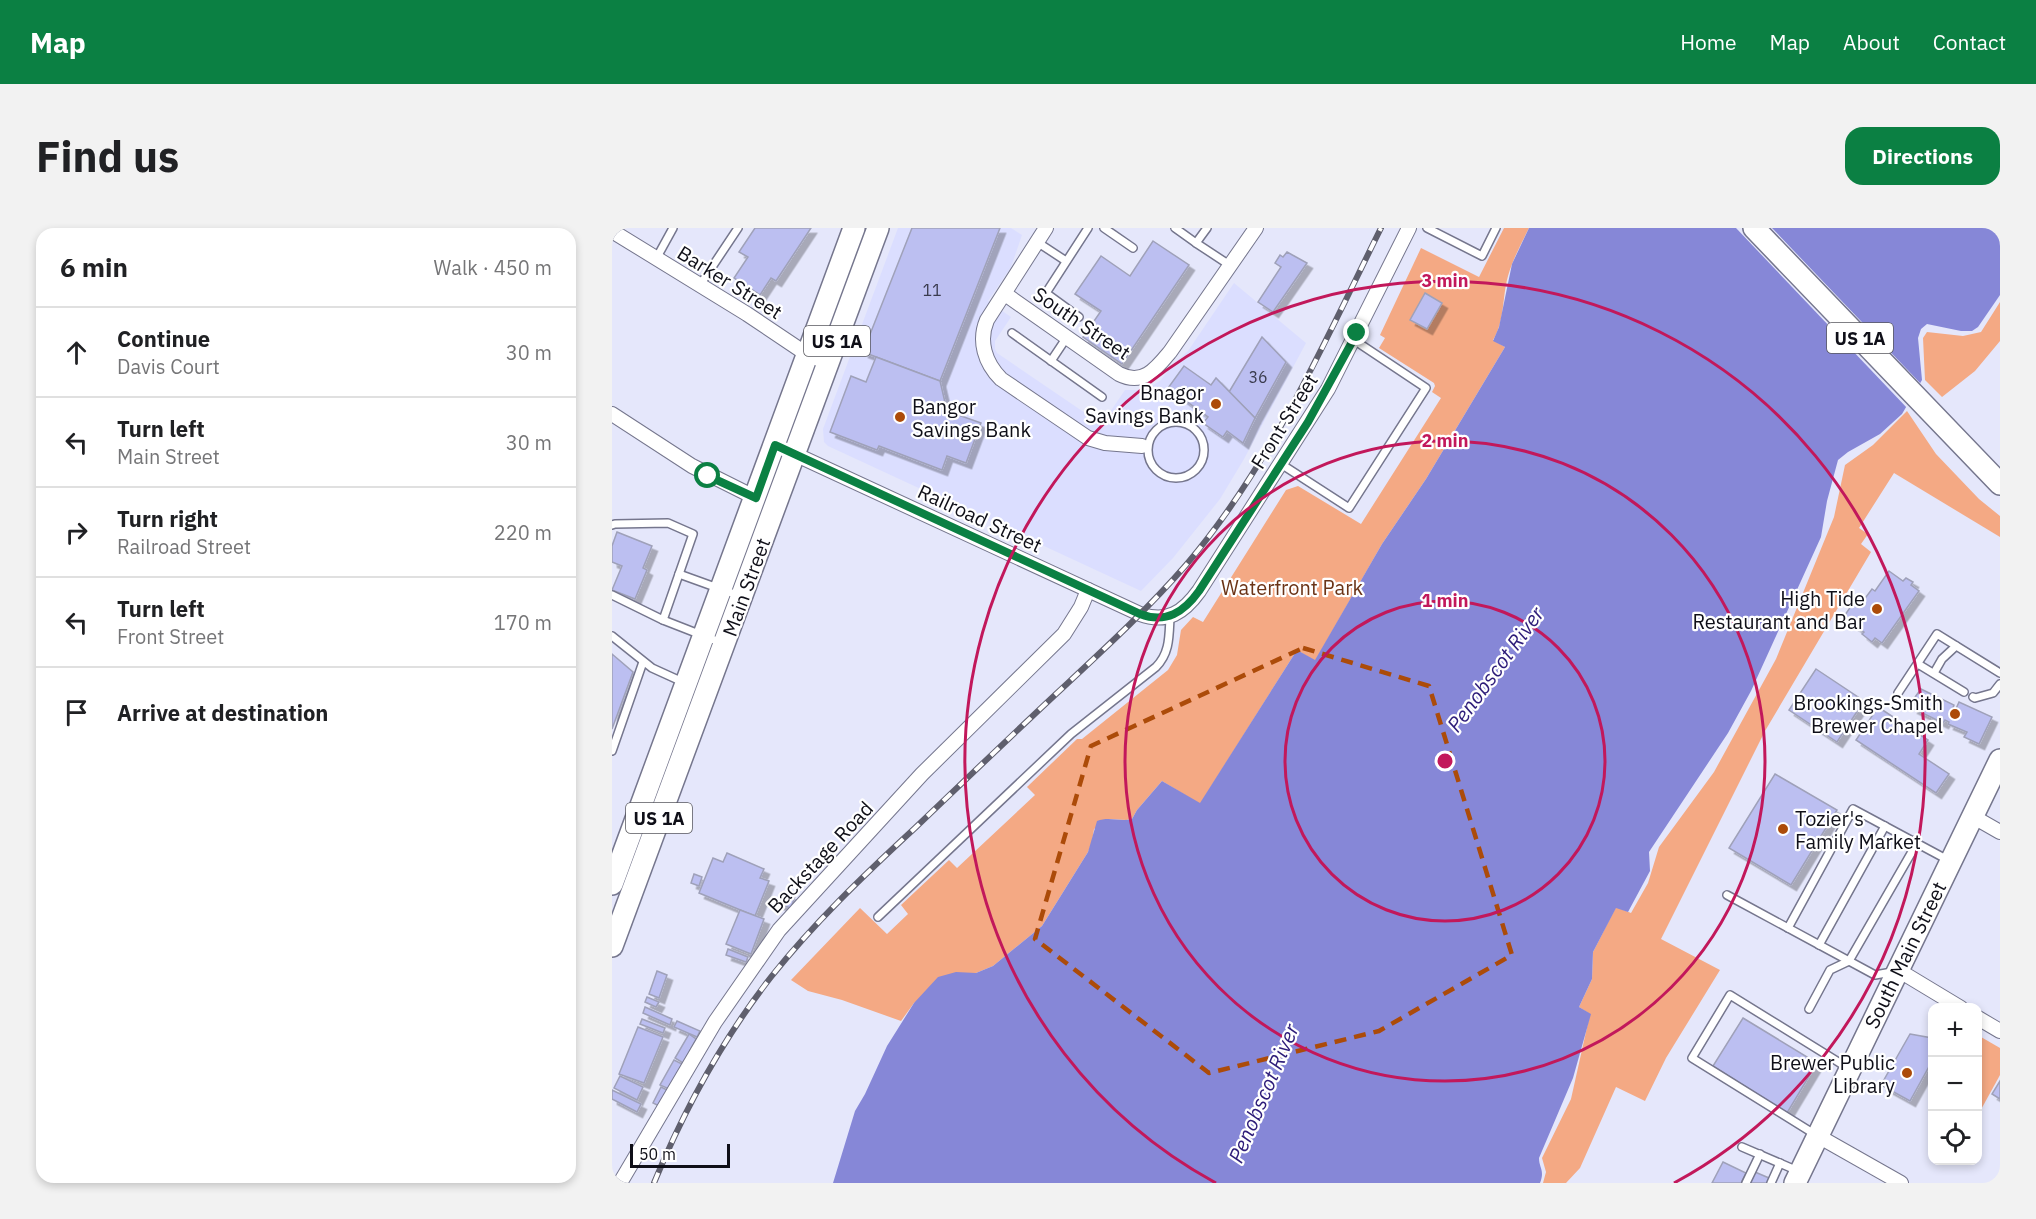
<!DOCTYPE html>
<meta charset="utf-8">
<style>
body{margin:0;font-family:"IBM Plex Sans",sans-serif;background:#f2f2f2;color:#202124}
.controls{position:absolute;right:18px;bottom:18px;display:grid;overflow:hidden;border-radius:12px;box-shadow:0 3px 9px #0003}
.controls button{width:54px;height:54px;display:grid;place-items:center;padding:0;border:0;border-bottom:2px solid #e0e0e0;background:#fff;color:#202124;font:30px sans-serif}
.scale{position:absolute;left:18px;bottom:15px;width:100px;box-sizing:border-box;padding-left:6px;border:3px solid #0f0f18;border-top:0;font-size:16px;line-height:21px;white-space:nowrap;color:#0f0f18;-webkit-text-stroke:4px #fff;paint-order:stroke}
.stop{position:absolute;width:18px;height:18px;margin:-14px;border:4px solid #0b8043;border-radius:50%;background:#fff}
.stop.end{background:#0b8043;border-color:#fff;box-shadow:0 2px 6px #0008}
.list{margin:0;padding:0;list-style:none}
h2{display:flex;justify-content:space-between;align-items:center;height:78px;margin:0;padding:0 24px;font-size:26px}
h2 small{font-size:20px;font-weight:400;color:#757577}
.list li{display:grid;grid-template-columns:39px 1fr auto;gap:18px;align-items:center;box-sizing:border-box;height:90px;padding:0 24px;border-top:2px solid #e0e0e0}
.list b{display:block;font-size:22px;white-space:nowrap}
.list p{margin:0;font-size:20px;white-space:nowrap;color:#757577}
.list em{font-size:20px;font-style:normal;color:#757577}
.icon{flex:none;width:33px;height:33px;fill:none;stroke:currentColor;stroke-width:2;stroke-linecap:round;stroke-linejoin:round}
.map{position:relative;flex:none;width:1388px;height:955px;overflow:hidden;border-radius:18px}
header{display:flex;align-items:center;gap:36px;box-sizing:border-box;height:84px;padding:0 30px;background:#0b8043;color:#fff}
header strong{font-size:28px}
nav{display:flex;gap:33px;margin-inline-start:auto;font-size:21px}
.intro{display:flex;align-items:center;justify-content:space-between;box-sizing:border-box;height:144px;padding:0 36px}
h1{margin:0;font-size:42px}
.button{padding:15px 27px;border-radius:18px;background:#0b8043;color:#fff;font-size:21px;font-weight:700}
main{display:flex;gap:36px;padding:0 36px}
aside{flex:1;background:#fff;border-radius:18px;box-shadow:0 3px 9px #0003}
.map>svg:first-child{display:block}
</style>
<header>
<strong>Map</strong>
<nav><a>Home</a><a>Map</a><a>About</a><a>Contact</a></nav>
</header>
<div class="intro"><h1>Find us</h1><a class="button">Directions</a></div>
<main>
<aside>
<h2>6 min<small>Walk · 450 m</small></h2>
<ul class="list">
<li><svg class="icon" aria-label="ahead" viewBox="0 0 24 24"><path d="M12 20V5M6 11l6-6 6 6"/></svg><div><b>Continue</b><p>Davis Court</p></div><em>30 m</em></li>
<li><svg class="icon" aria-label="left" viewBox="0 0 24 24"><path d="M17 20v-9H6M10 6l-5 5 5 5"/></svg><div><b>Turn left</b><p>Main Street</p></div><em>30 m</em></li>
<li><svg class="icon" aria-label="right" viewBox="0 0 24 24"><path d="M7 20v-9h11M14 6l5 5-5 5"/></svg><div><b>Turn right</b><p>Railroad Street</p></div><em>220 m</em></li>
<li><svg class="icon" aria-label="left" viewBox="0 0 24 24"><path d="M17 20v-9H6M10 6l-5 5 5 5"/></svg><div><b>Turn left</b><p>Front Street</p></div><em>170 m</em></li>
<li><svg class="icon" aria-label="arrive" viewBox="0 0 24 24"><path d="M6 21V4h12l-3 4 3 4H6"/></svg><div><b>Arrive at destination</b></div></li>
</ul>
</aside>
<div class="map">
<svg width="1388" height="955" viewBox="0 0 1388 955">
<defs>
<filter id="shadow"><feDropShadow dx="5.5" dy="5.5" stdDeviation="0" flood-color="#0004"/></filter>
</defs>
<rect width="100%" height="100%" fill="#e5e7fb"/>
<!-- built -->
<path fill="#dbdeff" d="M286,0h113l11,7 -11,32 -23,34 23,16 -16,24v8l2,4 94,64 10,1 7,-3 17,-25h21l15,-10 11,-15 16,-14 46,-68 72,60 -62,116 -24,40 -47,59 -32,33 -313,-145 -4,-4 -1,-13z"/>
<!-- green -->
<g fill="#f4a984">
<path d="M892,0h25c-8,16 -16,31 -21,48 -6,21 -3,45 -15,64l12,7 -79,132 -44,65 -67,117 -18,-11 -97,154 -38,-23 -25,29 -5,9 -6,1 -18,-1 -14,10 -2,13 -4,10 -46,74 -49,40 -17,7h-10l-52,30 -13,18 -59,-21 -34,-9 -17,-11 69,-72 27,26 21,-20 -7,-9 48,-45 8,8 78,-73 -8,-8 50,-48h5l86,-69 9,-15 4,-25 12,-13 10,5 83,-132 12,-4 63,38 80,-126 -9,-6 3,-6 -1,-3 -55,-35 6,-10 -5,-3 41,-87 58,29z"/>
<path d="M1388,74v39l-25,30 -33,26 -17,-17 -2,-42 4,-6 36,4 18,-4z"/>
<path d="M1295,183l29,43 43,45 21,17v21l-106,-64 -35,55 9,6 -7,10 10,8 -106,179 -104,208 59,31 -54,88 -21,43 -29,-14 -36,81 -14,15h-23l3,-11 -4,-14 29,-59 19,-85 -11,-7 13,-28 1,-27 23,-45 15,6 17,-30 11,-36 55,-75 62,-113 58,-142 11,-52 28,-20z"/>
<path d="M1369,809l19,11v27l-22,40v-72z"/>
</g>
<!-- water -->
<path fill="#8687d7" d="M917,0h471v67l-22,32 -6,4h-11l-34,-7 -6,5 -3,9 4,42 -20,34 -22,20 -32,18 -10,8 -11,41 -6,36 -70,154 -23,42 -79,119 1,19 -22,41 -12,-4 -23,44 -1,27 -13,28 12,7 -18,64 -34,80c0,10 6,12 1,25h-707l22,-72 10,-17 22,-48 27,-43 24,-26 18,-5 20,1 17,-7 49,-40 46,-74 9,-31c12,-5 23,1 35,-2l5,-9 25,-29 38,22 97,-153 18,10 67,-116 44,-65 79,-132 -12,-6 6,-14 13,-63z"/>
<!-- pier -->
<path fill="#e5e7fb" d="M1124,0h36l150,157 -14,24z"/>
<!-- building -->
<g fill="#bcbff1" stroke="#9fa1b9" stroke-width="1.5" filter="url(#shadow)">
<path d="M143,0h56l-35,53 -5,-3 -11,17 -26,-17 14,-21 -9,-5z"/>
<path d="M300,0h88l-60,153 -77,-29z"/>
<path d="M541,13l36,24 -67,99 -39,-27 18,-26 -26,-17 26,-38 29,20z"/>
<path d="M675,24l20,11 -34,49 -15,-10 23,-35 -6,-4 5,-8 3,2z"/>
<path d="M813,65l17,10 -15,26 -17,-9z"/>
<path d="M650,109l24,25 -31,56 -26,-26z"/>
<path d="M264,129l64,24 7,30 34,12 -15,40 -19,-7 -5,14 -63,-24 -2,4 -47,-18 21,-56 15,6z"/>
<path d="M572,138l27,19 5,-7 39,40 -12,25 -16,-12 -4,6 -20,-14 5,-6 -40,-29z"/>
<path d="M5,304l35,14 -9,22 4,2 -12,29 -23,-9 10,-24 -10,-4v-16z"/>
<path d="M1277,343l14,10 3,-3 7,4 -2,3 8,6 -37,52 -7,-5 -3,4 -10,-8 2,-2 -21,-14 14,-21 6,4 9,-12 3,2z"/>
<path d="M0,426l21,18 -21,57z"/>
<path d="M1204,441l48,32 -27,41 -48,-32z"/>
<path d="M1309,461l33,16 -2,5 3,1 4,-9 33,15 -13,27 -15,-7 3,-5 -19,-8 1,-2 -4,-2 -2,3 -31,-15 3,-5 -3,-2z"/>
<path d="M1266,479l50,33 -9,14 30,20 -13,19 -80,-53z"/>
<path d="M1163,546l62,36 -46,75 -62,-37z"/>
<path d="M115,625l37,16 -4,9 9,3 -14,35 -56,-23 14,-35 10,4z"/>
<path d="M82,646l8,3 -3,9 -8,-3z"/>
<path d="M170,664l13,4 -4,12 -13,-4z"/>
<path d="M128,682l24,9 -13,35 -25,-10z"/>
<path d="M116,721l20,8 -2,5 -20,-7z"/>
<path d="M45,743l10,4 -8,23 -10,-4z"/>
<path d="M35,769l12,5 -3,5 -11,-5z"/>
<path d="M33,779l27,12 -2,6 -27,-12z"/>
<path d="M1131,790l74,45 -30,50 -74,-47z"/>
<path d="M30,791l23,9 -2,5 -23,-9z"/>
<path d="M65,793l23,10 -3,6 -23,-10z"/>
<path d="M26,799l25,10 -19,46 -25,-9z"/>
<path d="M77,806l7,5 -13,24 -8,-5z"/>
<path d="M1298,806l22,4v23l-22,40 -29,-16z"/>
<path d="M62,832l8,4 -13,25 -9,-4z"/>
<path d="M8,848l23,11 -6,13 -23,-12z"/>
<path d="M1388,853v18l-8,-5z"/>
<path d="M49,859l6,3 -8,16 -6,-3z"/>
<path d="M0,862l29,14 -4,8 -25,-13z"/>
<path d="M1111,934l23,11 -5,10h-29z"/>
<path d="M1143,944l14,6 -2,5h-18z"/>
</g>
<g fill="none" stroke-linecap="round" stroke-linejoin="round">
<!-- lane casing -->
<g stroke="#75768d" stroke-width="10">
<g id="lane">
<path d="M492,0l29,20"/>
<path d="M563,0l21,15 11,-15"/>
<path d="M815,0l55,28 14,-28"/>
<path d="M425,14l29,19"/>
<path d="M584,15l35,23"/>
<path d="M44,31l17,-31"/>
<path d="M88,57l38,-57"/>
<path d="M467,89l-33,-24 42,-65"/>
<path d="M400,105l90,64"/>
<path d="M439,133l16,-24"/>
<circle cx="564" cy="222" r="28"/>
<path d="M669,236l68,44 77,-120 -72,-48"/>
<path d="M0,297l3,-1 53,-1 25,11 -30,86"/>
<path d="M67,346l61,22"/>
<path d="M0,367l51,25 59,23"/>
<path d="M0,408l40,32 33,15"/>
<path d="M1306,436l46,28"/>
<path d="M1322,445l8,-14 14,-13"/>
<path d="M1286,465l39,-59 63,39"/>
<path d="M1361,469l2,1 18,-5 7,-9"/>
<path d="M0,523l31,-89"/>
<path d="M1115,667l148,80 17,-3"/>
<path d="M266,689l193,-183 85,-67c14,-14 13,-31 14,-50"/>
<path d="M1176,700l65,-119 95,51"/>
<path d="M1207,717l66,-119"/>
<path d="M1197,781l21,-39 19,-9 68,-118"/>
<path d="M1204,907l-124,-77 38,-63 118,73"/>
<path d="M1130,919l56,24"/>
<path d="M1134,955l14,-29"/>
<path d="M1159,955l9,-20"/>
</g>
</g>
<!-- street casing -->
<g stroke="#75768d" stroke-width="16">
<g id="street">
<path d="M434,0l-59,92c-9,21 -2,43 14,59l87,59 17,5 37,3"/>
<path d="M0,3l135,83 61,41 21,8"/>
<path d="M393,66l114,80c24,12 37,-5 51,-22l86,-124"/>
<path d="M0,186l80,52 64,32"/>
<path d="M163,217l365,169c27,10 44,-2 59,-23l129,-202 81,-161"/>
<path d="M1360,588l28,16"/>
<path d="M1286,742l63,38"/>
<path d="M1366,790l22,13"/>
<path d="M1206,908l83,47"/>
<path d="M8,955l95,-161 64,-92 143,-156 142,-140 17,-27 7,-17"/>
</g>
</g>
<!-- primary casing -->
<g stroke="#75768d" stroke-width="24">
<g id="primary">
<path d="M1142,0l246,256"/>
<path d="M0,656l242,-656"/>
<path d="M0,718l266,-718"/>
<path d="M1183,955l205,-423"/>
</g>
</g>
<!-- lane -->
<use href="#lane" stroke="#fff" stroke-width="7"/>
<!-- street -->
<use href="#street" stroke="#fff" stroke-width="14"/>
<!-- primary -->
<use href="#primary" stroke="#fff" stroke-width="21"/>
<!-- rail casing -->
<g stroke="#5f5f6d" stroke-width="6">
<path id="rail" d="M42,955c30,-73 68,-143 117,-206 43,-54 93,-102 144,-149 47,-45 94,-90 141,-134 45,-42 90,-83 130,-129 85,-100 137,-220 195,-337"/>
</g>
<!-- rail -->
<use href="#rail" stroke="#fff" stroke-width="4" stroke-dasharray="11" stroke-linecap="butt"/>
</g>
<g fill="none" stroke-linecap="round" stroke-linejoin="round">
<!-- route -->
<path stroke="#0b8043" stroke-width="8" d="M96,248l48,22 19,-53 365,169c26,10 44,-2 59,-23l109,-169 49,-89"/>
</g>
<!-- marked area -->
<path fill="none" stroke="#ac4b09" stroke-width="4.5" stroke-dasharray="12 8" stroke-linejoin="round" d="M691,420l126,38 83,269 -133,76 -170,42 -174,-134 56,-193z"/>
<!-- distance rings -->
<g fill="none" stroke="#c2185b" stroke-width="3">
<circle cx="833" cy="533" r="160"/>
<circle cx="833" cy="533" r="320"/>
<path d="M604 955A480 480 0 1 1 1062 955"/>
</g>
<!-- markers -->
<g fill="#ac4b09" stroke="#fff" stroke-width="2">
<circle cx="604" cy="176" r="6"/>
<circle cx="288" cy="189" r="6"/>
<circle cx="1265" cy="381" r="6"/>
<circle cx="1343" cy="486" r="6"/>
<circle cx="1171" cy="601" r="6"/>
<circle cx="1295" cy="845" r="6"/>
</g>
<g text-anchor="middle" dominant-baseline="central" stroke-width="4.5" stroke-linejoin="round" paint-order="stroke">
<!-- number labels -->
<g font-size="16" fill="#3a3b4e">
<text x="320" y="62">11</text>
<text x="646" y="149">36</text>
</g>
<!-- shield labels -->
<g fill="#fff" stroke="#57575d" stroke-width="1.5">
<rect x="1215" y="95" width="66" height="30" rx="4.5"/>
<rect x="192" y="98" width="66" height="30" rx="4.5"/>
<rect x="14" y="575" width="66" height="30" rx="4.5"/>
</g>
<g font-size="18" font-weight="bold" fill="#0f0f18">
<text x="1248" y="110">US 1A</text>
<text x="225" y="113">US 1A</text>
<text x="47" y="590">US 1A</text>
</g>
<!-- street labels -->
<g font-size="20" fill="#0f0f18" stroke="#fff">
<text transform="translate(118 54) rotate(32)">Barker Street</text>
<text transform="translate(470 95) rotate(34)">South Street</text>
<text transform="translate(672 193) rotate(-58)">Front Street</text>
<text transform="translate(368 290) rotate(25)">Railroad Street</text>
<text transform="translate(134 359) rotate(-70)">Main Street</text>
<text transform="translate(208 629) rotate(-47)">Backstage Road</text>
<text transform="translate(1293 727) rotate(-64)">South Main Street</text>
</g>
<!-- poi labels -->
<g font-size="20" fill="#0f0f18" stroke="#fff" text-anchor="end">
<text x="592" y="164">Bnagor<tspan x="592" dy="23">Savings Bank</tspan></text>
<text x="300" y="178" text-anchor="start">Bangor<tspan x="300" dy="23">Savings Bank</tspan></text>
<text x="1253" y="370">High Tide<tspan x="1253" dy="23">Restaurant and Bar</tspan></text>
<text x="1331" y="474">Brookings-Smith<tspan x="1331" dy="23">Brewer Chapel</tspan></text>
<text x="1183" y="590" text-anchor="start">Tozier's<tspan x="1183" dy="23">Family Market</tspan></text>
<text x="1283" y="834">Brewer Public<tspan x="1283" dy="23">Library</tspan></text>
</g>
<!-- park labels -->
<g font-size="20" fill="#6b3417" stroke="#fff">
<text x="680" y="359">Waterfront Park</text>
</g>
<!-- water labels -->
<g font-size="21" font-style="italic" fill="#2d1c79" stroke="#fff">
<text transform="translate(883 441) rotate(-54)">Penobscot River</text>
<text transform="translate(651 865) rotate(-67)">Penobscot River</text>
</g>
</g>
<circle cx="833" cy="533" r="9" fill="#c2185b" stroke="#fff" stroke-width="3"/>
<g font-size="18" text-anchor="middle" font-weight="bold" fill="#c2185b" stroke="#fff" stroke-width="4.5" stroke-linejoin="round" paint-order="stroke">
<text x="833" y="59">3 min</text>
<text x="833" y="219">2 min</text>
<text x="833" y="379">1 min</text>
</g>
</svg>
<div class="controls">
<button>+</button>
<button>−</button>
<button><svg class="icon" aria-label="locate" viewBox="0 0 24 24"><circle cx="12" cy="12" r="6"/><path d="M12 2v4M12 18v4M2 12h4M18 12h4"/></svg></button>
</div>
<div class="scale">50 m</div>
<div class="stop" style="left:96px;top:248px"></div>
<div class="stop end" style="left:745px;top:105px"></div>
</div>
</main>
